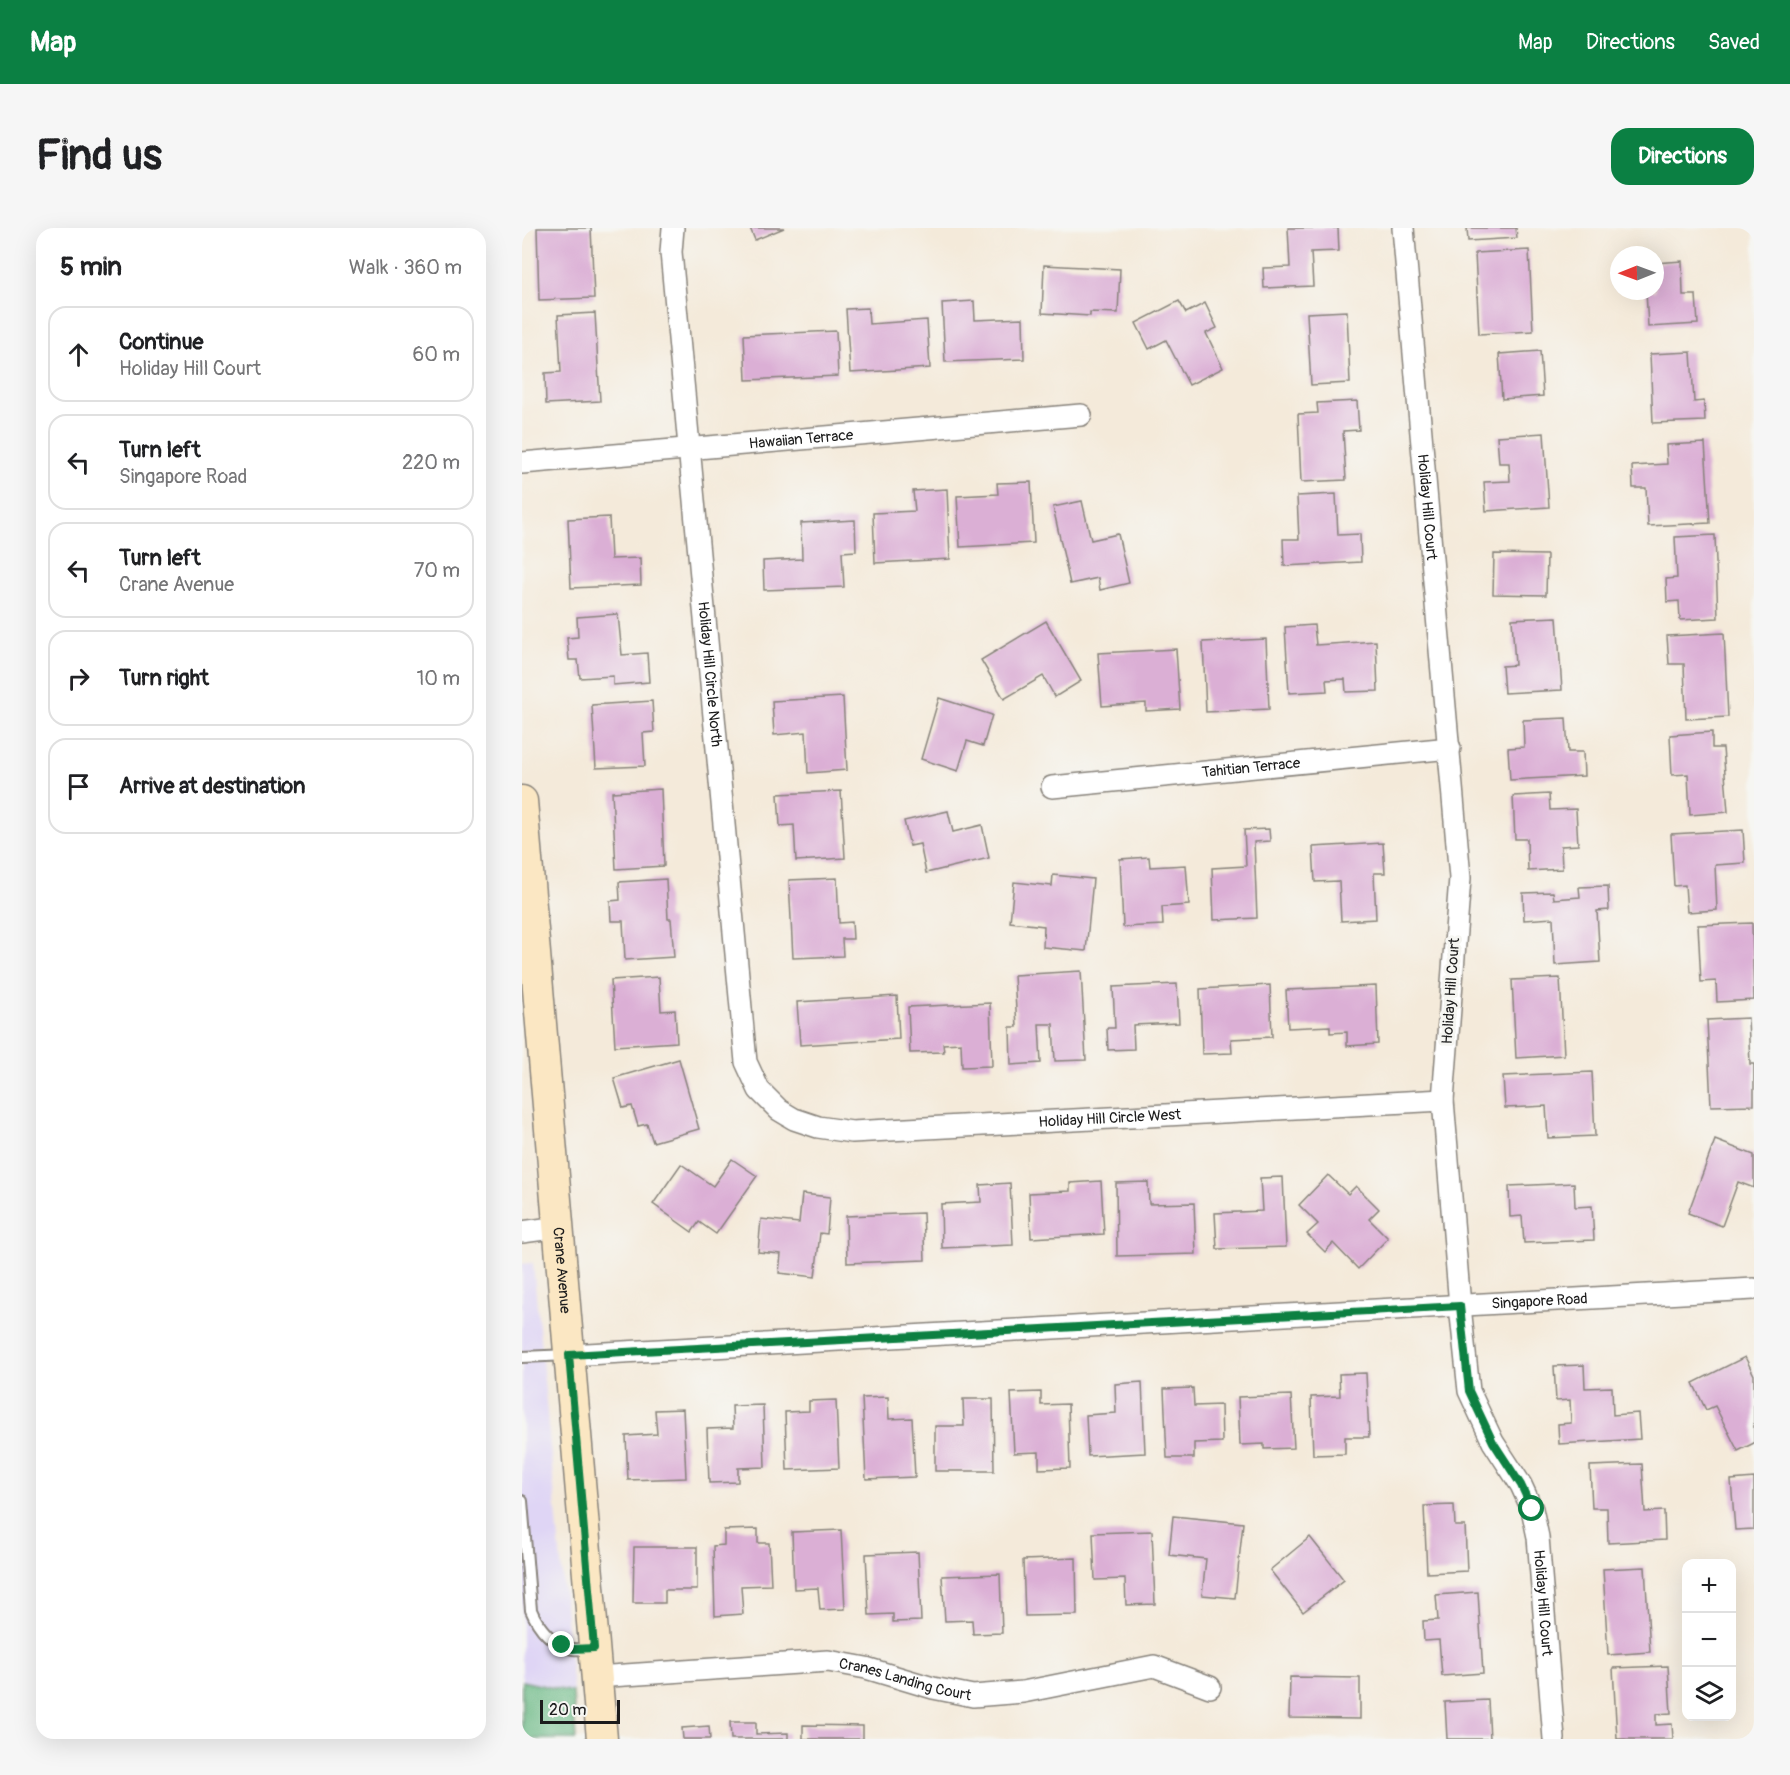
<!DOCTYPE html>
<meta charset="utf-8">
<style>
body{margin:0;font-family:Pangolin,sans-serif;background:#f6f6f6;color:#202124}
.controls{position:absolute;right:18px;bottom:18px;display:grid;overflow:hidden;border-radius:12px;box-shadow:0 6px 24px #0002}
.controls button{width:54px;height:54px;display:grid;place-items:center;padding:0;border:0;border-bottom:2px solid #e0e0e0;background:#fff;color:#202124;font:30px sans-serif}
.compass{position:absolute;left:1088px;top:18px;width:54px;height:54px;border-radius:50%;background:#fff;box-shadow:0 6px 24px #0002;rotate:269deg}
.scale{position:absolute;left:18px;bottom:15px;width:80px;box-sizing:border-box;padding-left:6px;border:3px solid #1c1c1c;border-top:0;font-size:16px;line-height:21px;white-space:nowrap;color:#1c1c1c;-webkit-text-stroke:4px #f6f6f2;paint-order:stroke}
.stop{position:absolute;width:18px;height:18px;margin:-14px;border:4px solid #0b8043;border-radius:50%;background:#fff}
.stop.end{background:#0b8043;border-color:#fff;box-shadow:0 2px 6px #0008}
.list{margin:0;padding:0;list-style:none}
h2{display:flex;justify-content:space-between;align-items:center;height:78px;margin:0;padding:0 24px;font-size:26px}
h2 small{font-size:20px;font-weight:400;color:#757577}
.list li{display:grid;grid-template-columns:39px 1fr auto;gap:18px;align-items:center;box-sizing:border-box;height:96px;margin:0 12px 12px;padding:0 12px;border:2px solid #e0e0e0;border-radius:18px}
.list b{display:block;font-size:22px;white-space:nowrap}
.list p{margin:0;font-size:20px;white-space:nowrap;color:#757577}
.list em{font-size:20px;font-style:normal;color:#757577}
.icon{flex:none;width:33px;height:33px;fill:none;stroke:currentColor;stroke-width:2;stroke-linecap:round;stroke-linejoin:round}
.map{position:relative;flex:none;width:1232px;height:1511px;overflow:hidden;border-radius:18px}
header{display:flex;align-items:center;gap:36px;box-sizing:border-box;height:84px;padding:0 30px;background:#0b8043;color:#fff}
header strong{font-size:28px}
nav{display:flex;gap:33px;margin-inline-start:auto;font-size:21px}
.intro{display:flex;align-items:center;justify-content:space-between;box-sizing:border-box;height:144px;padding:0 36px}
h1{margin:0;font-size:42px}
.button{padding:15px 27px;border-radius:18px;background:#0b8043;color:#fff;font-size:21px;font-weight:700}
main{display:flex;gap:36px;padding:0 36px}
aside{flex:1;background:#fff;border-radius:18px;box-shadow:0 6px 24px #0002}
.map>svg:first-child{display:block}
</style>
<header>
<strong>Map</strong>
<nav><a>Map</a><a>Directions</a><a>Saved</a></nav>
</header>
<div class="intro"><h1>Find us</h1><a class="button">Directions</a></div>
<main>
<aside>
<h2>5 min<small>Walk · 360 m</small></h2>
<ul class="list">
<li><svg class="icon" aria-label="ahead" viewBox="0 0 24 24"><path d="M12 20V5M6 11l6-6 6 6"/></svg><div><b>Continue</b><p>Holiday Hill Court</p></div><em>60 m</em></li>
<li><svg class="icon" aria-label="left" viewBox="0 0 24 24"><path d="M17 20v-9H6M10 6l-5 5 5 5"/></svg><div><b>Turn left</b><p>Singapore Road</p></div><em>220 m</em></li>
<li><svg class="icon" aria-label="left" viewBox="0 0 24 24"><path d="M17 20v-9H6M10 6l-5 5 5 5"/></svg><div><b>Turn left</b><p>Crane Avenue</p></div><em>70 m</em></li>
<li><svg class="icon" aria-label="right" viewBox="0 0 24 24"><path d="M7 20v-9h11M14 6l5 5-5 5"/></svg><div><b>Turn right</b></div><em>10 m</em></li>
<li><svg class="icon" aria-label="arrive" viewBox="0 0 24 24"><path d="M6 21V4h12l-3 4 3 4H6"/></svg><div><b>Arrive at destination</b></div></li>
</ul>
</aside>
<div class="map">
<svg width="1232" height="1511" viewBox="0 0 1232 1511">
<rect width="100%" height="100%" fill="#f6f6f2"/>
<filter id="ink" filterUnits="userSpaceOnUse"><feTurbulence type="fractalNoise" baseFrequency=".0167" numOctaves="2"/><feDisplacementMap in="SourceGraphic" scale="12" xChannelSelector="R" yChannelSelector="G"/><feConvolveMatrix kernelMatrix="1 2 1 2 8 2 1 2 1" color-interpolation-filters="sRGB"/></filter>
<filter id="wash" filterUnits="userSpaceOnUse"><feTurbulence type="fractalNoise" baseFrequency=".008" numOctaves="4" result="noise"/><feDisplacementMap in="SourceGraphic" scale="24" xChannelSelector="R" yChannelSelector="G"/><feGaussianBlur stdDeviation="1.35" result="paint"/><feColorMatrix in="noise" values="0 0 0 0 0 0 0 0 0 0 0 0 0 0 0 0 0 1.4 0 .05"/><feComposite in="paint" operator="in"/></filter>
<g filter="url(#wash)">
<rect width="100%" height="100%" fill="#f4eada"/>
<!-- built -->
<path fill="#dfd5f5" d="M11,1035l40,429 -51,-11v-417z"/>
<!-- forest -->
<path fill="#69b884" stroke="#426a50" stroke-width="1.5" d="M0,1453l51,11 3,47h-54z"/>
<g id="blocks">
<!-- building -->
<g fill="#dbafd5">
<path d="M15,0h54l3,70 -55,2z"/>
<path d="M228,0h34l-29,12z"/>
<path d="M766,0h50l1,23 -28,1 2,34 -49,2 -1,-20 27,-1z"/>
<path d="M945,0h49l1,10 -49,3z"/>
<path d="M1007,22l4,81 -54,3 -4,-81z"/>
<path d="M1160,33l1,34h13l2,29 -50,3 -2,-36h9v-28z"/>
<path d="M522,37l76,4 -2,44 -28,-1v4l-48,-3z"/>
<path d="M452,73l1,19 48,-2 1,41 -79,3 -3,-59z"/>
<path d="M657,73l7,12 19,-10 12,25 -11,5 17,35 -34,17 -23,-45 -17,9 -13,-26z"/>
<path d="M346,80l1,16 58,-4 3,48 -80,5 -4,-64z"/>
<path d="M825,83l3,72 -39,2 -4,-72z"/>
<path d="M73,85l5,88 -54,3 -1,-31 16,-1 -3,-57z"/>
<path d="M314,103l2,45 -92,4 -2,-45z"/>
<path d="M1018,123l3,45 -41,3 -3,-45z"/>
<path d="M1169,124l3,50 10,-1 1,20 -52,2 -3,-69z"/>
<path d="M835,173l2,29 -16,1 3,49 -45,2 -3,-68 20,-1 -1,-10z"/>
<path d="M1022,205l5,74 -63,4 -2,-29 26,-1 -1,-18h-10l-2,-27z"/>
<path d="M1183,215l5,80 -62,3 -2,-38h-13l-1,-22 35,-2 -1,-19z"/>
<path d="M509,254l3,61 -74,4 -3,-51 41,-2 -1,-11z"/>
<path d="M425,261l3,70 -75,4 -2,-50 42,-2 -2,-20z"/>
<path d="M814,266l2,41 22,-1 1,28 -77,4 -1,-27h16l-2,-43z"/>
<path d="M560,273l9,39 27,-6 11,49 -29,7 -2,-12 -28,6 -17,-77z"/>
<path d="M87,289l2,42 29,-1 1,27 -70,3 -3,-69z"/>
<path d="M333,292l1,31 -14,1 2,35 -80,3 -1,-29 39,-2 -1,-36z"/>
<path d="M1193,307l3,83 -38,2 -1,-19 -12,1 -1,-23 11,-1 -2,-41z"/>
<path d="M972,326l53,1 -1,40 -53,-1z"/>
<path d="M96,386l4,41 25,-2 2,29 -36,3v-9l-33,2 -2,-18h-9l-2,-22 11,-1 -1,-20z"/>
<path d="M1035,389l5,73 -58,3 -2,-27 13,-1 -3,-46z"/>
<path d="M524,393l35,60 -26,16 -12,-21 -39,23 -23,-39z"/>
<path d="M792,397l2,20 60,-4 2,50 -32,1 -1,-13 -19,1 1,11 -38,2 -4,-66z"/>
<path d="M1202,405l4,84 -42,2 -2,-55h-15l-2,-28z"/>
<path d="M744,411l3,70 -63,3 -3,-70z"/>
<path d="M654,421l4,60 -34,2v-8l-44,3 -4,-53z"/>
<path d="M321,469l4,73 -39,3 -2,-41 -32,3 -2,-34z"/>
<path d="M417,470l53,17 -9,31 -16,-5 -9,30 -37,-12z"/>
<path d="M130,473l2,31 -11,1 2,33 -49,2 -4,-63z"/>
<path d="M1044,490l2,34h15l1,24 -74,4 -2,-32 16,-1 -1,-27z"/>
<path d="M1190,504v16h11l5,64 -38,3 -2,-41 -16,1 -2,-40z"/>
<path d="M139,561l3,77 -48,3 -4,-77z"/>
<path d="M319,563l4,67 -49,3 -2,-36 -14,1 -2,-32z"/>
<path d="M1027,566l1,16 26,-1 2,36 -17,1 1,23 -34,2 -1,-32h-12l-2,-43z"/>
<path d="M426,583l5,21 29,-7 7,33 -63,15 -6,-29 -10,2 -6,-25z"/>
<path d="M747,601l1,12 -16,1 3,76 -43,2 -2,-52 34,-2 -2,-36z"/>
<path d="M1221,602l2,33 -30,2 2,45 -30,2 -2,-27 -11,1 -3,-52z"/>
<path d="M861,615l2,30h-11l2,46 -35,2 -2,-40 -24,1 -2,-35z"/>
<path d="M627,629l1,10 36,-2 3,40 -27,2 1,18 -40,2 -3,-68z"/>
<path d="M531,647l40,4 -7,72 -43,-4 1,-21 -34,-4 4,-40 38,4z"/>
<path d="M315,650l2,45 13,-1 1,17h-11l1,17 -50,2 -4,-78z"/>
<path d="M144,651l2,40h3l3,38 -49,3 -2,-39h-12l-1,-20 10,-1 -1,-18z"/>
<path d="M1086,658l1,24 -12,1 3,51 -45,3 -2,-47 -29,2 -1,-27 30,-1 1,7 26,-2 -1,-10z"/>
<path d="M1230,695l2,77 -37,2 -1,-21 -15,1 -3,-57z"/>
<path d="M559,743l5,89 -31,1 -2,-37h-14l2,39 -30,2 -1,-38h7l-3,-52z"/>
<path d="M137,749l2,34 14,-1 2,32 -62,4 -4,-66z"/>
<path d="M1038,750l4,77 -48,3 -4,-78z"/>
<path d="M655,756l2,39 -46,2 1,24 -26,1 -1,-22h8l-2,-41z"/>
<path d="M748,757l2,52 -41,2 1,14 -30,1 -2,-65z"/>
<path d="M854,758l2,58 -31,2v-14l-17,1v-7l-42,2 -2,-38z"/>
<path d="M375,768l2,43 -99,6 -3,-43z"/>
<path d="M468,775l2,63 -30,1 -1,-24 -18,1 1,8 -34,1 -2,-46z"/>
<path d="M1226,790l2,46h4v41l-43,1 -4,-86z"/>
<path d="M157,831l20,70 -46,13 -6,-18 -9,2 -6,-20 -9,2 -9,-30z"/>
<path d="M1070,844l3,64 -47,2 -2,-32 -41,2 -2,-32z"/>
<path d="M1193,912l39,15v33l-16,-6 -16,44 -34,-13z"/>
<path d="M210,931l25,17 -41,58 -17,-12 -7,10 -39,-28 28,-40 32,22z"/>
<path d="M806,947l20,19 8,-8 23,23 -10,10 19,19 -30,31 -25,-26 -8,9 -18,-18 11,-10 -19,-19z"/>
<path d="M761,949l3,70 -69,2 -2,-36 47,-2 -2,-33z"/>
<path d="M579,953l3,53 -73,4 -2,-45 41,-2v-8z"/>
<path d="M626,954l1,22 45,-1 2,51 -79,2 -1,-73z"/>
<path d="M488,955l3,62 -71,3 -1,-44 40,-2 -1,-17z"/>
<path d="M1052,955l1,24 17,-1 2,34 -70,3 -2,-27 -12,1 -1,-31z"/>
<path d="M280,966l28,3 -3,37 -7,-1 -5,44 -36,-4 2,-19 -23,-2 3,-33 38,4z"/>
<path d="M401,985l2,47 -78,3 -1,-47z"/>
<path d="M1223,1129l9,18v68l-16,8 -23,-45 -9,4 -13,-27z"/>
<path d="M1062,1137l1,23 27,-1 1,28 25,-2 2,26 -81,5 -1,-20 13,-1 -1,-23 -14,1 -2,-35z"/>
<path d="M844,1145l3,64h-24v17l-32,1 -2,-58 29,-1 -1,-22z"/>
<path d="M620,1154l3,71 -57,3 -2,-41 30,-2 -1,-29z"/>
<path d="M671,1160l1,18 27,-1 1,37 -28,1v15h-27l-3,-69z"/>
<path d="M519,1164v13l27,-1 2,64 -31,1v-17l-25,1 -3,-60z"/>
<path d="M769,1167l3,53 -30,1v-5l-24,1 -2,-48z"/>
<path d="M366,1169l1,22 23,-1 3,59 -49,2 -4,-81z"/>
<path d="M441,1171h30l1,72h-59v-45h29z"/>
<path d="M314,1172l3,68 -52,2 -2,-58 24,-1v-10z"/>
<path d="M241,1177l2,62 -27,1v14l-29,1 -2,-54 26,-1 -1,-22z"/>
<path d="M161,1181l3,69 -58,2 -2,-44 31,-2 -2,-24z"/>
<path d="M1120,1236l3,48 19,-1 1,29 -57,3 -1,-35h-15l-2,-42z"/>
<path d="M1232,1250v51l-19,1 -4,-50z"/>
<path d="M932,1277l1,21h10l2,45 -40,2 -3,-67z"/>
<path d="M651,1288l70,7 -8,75 -33,-3 4,-36 -37,-4z"/>
<path d="M236,1301v14h11l2,42 -30,1 2,28 -28,2 -2,-70 11,-1v-15z"/>
<path d="M319,1302l4,79 -25,1 -2,-22 -24,1 -2,-57z"/>
<path d="M630,1303l3,73 -29,1 -1,-26 -30,1 -2,-47z"/>
<path d="M788,1309l34,43 -41,32 -33,-42z"/>
<path d="M112,1319h63v43h-32v13h-32z"/>
<path d="M396,1324l3,69 -28,1v-8l-24,1 -3,-61z"/>
<path d="M554,1330l1,57 -52,1 -2,-56z"/>
<path d="M1123,1339l5,85 -42,3 -5,-86z"/>
<path d="M478,1346l2,59 -29,1 -1,-14 -27,1 -3,-45z"/>
<path d="M956,1364l5,81 -41,3 -3,-36 -15,1 -1,-20 15,-1 -2,-25z"/>
<path d="M1146,1438l3,47 -15,1v11l16,-1 1,15h-56l-4,-71z"/>
<path d="M768,1449l70,1v41l-71,-1z"/>
<path d="M966,1472l2,39h-43l-2,-37z"/>
<path d="M208,1494h26v12l32,-1v6h-57z"/>
<path d="M281,1497l60,1v13h-60z"/>
<path d="M187,1498l1,13h-27l-1,-11z"/>
</g>
</g>
</g>
<g filter="url(#ink)">
<use href="#blocks" fill-opacity="0" stroke="#88837b" stroke-width="1.5"/>
<g fill="none" stroke-linecap="round" stroke-linejoin="round">
<!-- lane casing -->
<g stroke="#88837b" stroke-width="14">
<g id="lane">
<path d="M0,1129l47,-2"/>
<path d="M0,1273l9,109c7,17 22,36 42,39 6,1 13,0 19,-1"/>
</g>
</g>
<!-- street casing -->
<g stroke="#88837b" stroke-width="24">
<g id="street">
<path id="s1" d="M151,0l-2,24 75,810 13,28 20,20 15,9 24,8 34,5 591,-32"/>
<path id="s2" d="M881,0l57,650 -17,222 17,206 9,85 24,51 28,43 11,24 6,28 16,202"/>
<path id="s3" d="M0,235l559,-48"/>
<path id="s4" d="M530,559l398,-39"/>
<path d="M0,1004l37,-5"/>
<path id="s5" d="M47,1127l1185,-66"/>
<path id="s6" d="M74,1449l232,-16 38,7 67,20 40,8 50,-4 131,-26 56,21"/>
</g>
</g>
<!-- secondary casing -->
<g stroke="#88837b" stroke-width="33">
<g id="secondary">
<path id="s7" d="M0,573l80,938"/>
</g>
</g>
<!-- lane -->
<use href="#lane" stroke="#fff" stroke-width="10"/>
<!-- street -->
<use href="#street" stroke="#fff" stroke-width="21"/>
<!-- secondary -->
<use href="#secondary" stroke="#fbe7c3" stroke-width="30"/>
</g>
</g>
<g fill="none" stroke-linecap="round" stroke-linejoin="round" filter="url(#ink)">
<!-- route -->
<path stroke="#0b8043" stroke-width="8" d="M40,1417l11,4 21,-1 -25,-293 891,-49 9,85 24,51 28,43 11,24"/>
</g>
<g text-anchor="middle" dominant-baseline="central" stroke-width="6" stroke-linejoin="round" paint-order="stroke">
<!-- street labels -->
<g font-size="15" fill="#1c1c1c" stroke="#f6f6f2">
<text stroke="none"><textPath href="#s3" startOffset="280">Hawaiian Terrace</textPath></text>
<text stroke="none"><textPath href="#s2" startOffset="280">Holiday Hill Court</textPath></text>
<text stroke="none"><textPath href="#s1" startOffset="448">Holiday Hill Circle North</textPath></text>
<text stroke="none"><textPath href="#s4" startOffset="200">Tahitian Terrace</textPath></text>
<text transform="translate(929 763) rotate(-86)">Holiday Hill Court</text>
<text stroke="none"><textPath href="#s1" startOffset="1232">Holiday Hill Circle West</textPath></text>
<text stroke="none"><textPath href="#s7" startOffset="471">Crane Avenue</textPath></text>
<text stroke="none"><textPath href="#s5" startOffset="972">Singapore Road</textPath></text>
<text stroke="none"><textPath href="#s2" startOffset="1396">Holiday Hill Court</textPath></text>
<text stroke="none"><textPath href="#s6" startOffset="312">Cranes Landing Court</textPath></text>
</g>
</g>
</svg>
<div class="controls">
<button>+</button>
<button>−</button>
<button><svg class="icon" aria-label="layers" viewBox="0 0 24 24"><path d="M12 4l9 5-9 5-9-5zM3 14l9 5 9-5"/></svg></button>
</div>
<svg class="compass" viewBox="-18 -18 36 36"><path d="M0-13l5 13h-10z" fill="#e53935"/><path d="M0 13l5-13h-10z" fill="#757577"/></svg>
<div class="scale">20 m</div>
<div class="stop" style="left:1010px;top:1281px"></div>
<div class="stop end" style="left:40px;top:1417px"></div>
</div>
</main>
